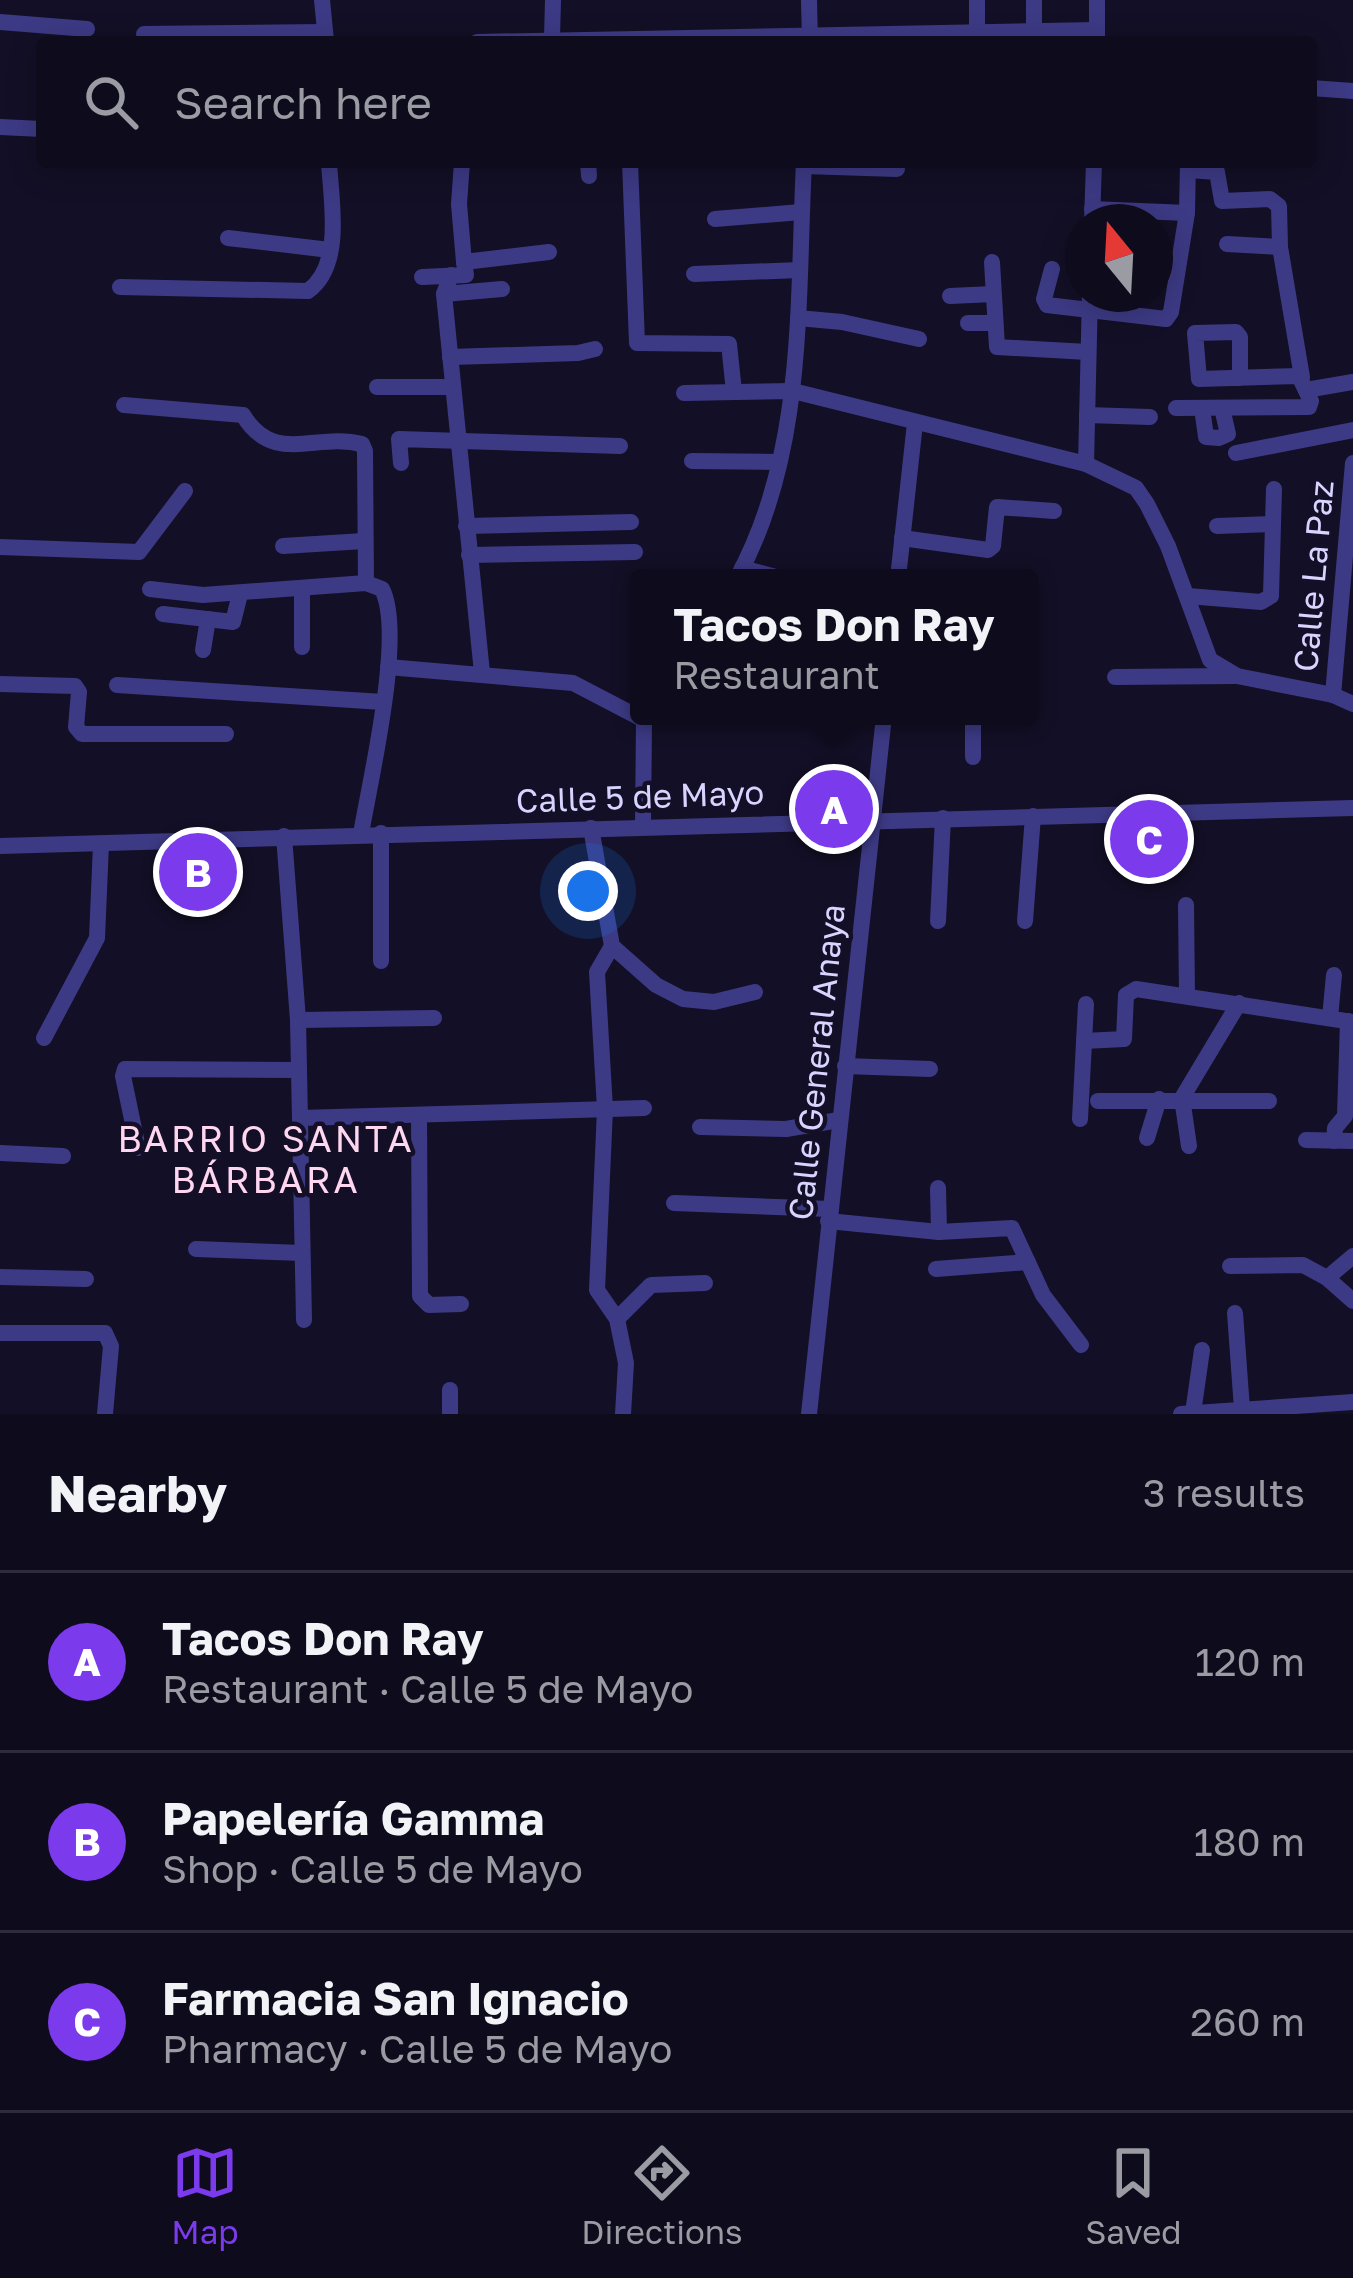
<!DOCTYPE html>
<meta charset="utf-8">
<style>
body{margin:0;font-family:"Golos Text",sans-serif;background:#171425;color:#f1f3f6}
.compass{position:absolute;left:1065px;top:204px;width:108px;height:108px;border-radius:50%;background:#0e0b1c;box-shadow:0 6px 30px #0003;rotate:342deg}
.you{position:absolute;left:588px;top:891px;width:42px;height:42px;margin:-30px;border:9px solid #fff;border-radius:50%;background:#1a73e8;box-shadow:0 0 0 18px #1a73e833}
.badge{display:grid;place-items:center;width:78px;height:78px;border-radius:50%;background:#7c3aed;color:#fff;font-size:39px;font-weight:700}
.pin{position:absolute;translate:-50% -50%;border:6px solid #fff;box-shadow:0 3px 12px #0006}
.popup{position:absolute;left:630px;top:569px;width:408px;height:156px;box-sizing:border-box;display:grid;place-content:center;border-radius:12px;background:#0e0b1c;filter:drop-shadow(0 3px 9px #0005);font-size:39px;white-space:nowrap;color:#9b9ba3}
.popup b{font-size:45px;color:#f1f3f6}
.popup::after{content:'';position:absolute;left:50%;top:100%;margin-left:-24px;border:24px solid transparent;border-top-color:#0e0b1c}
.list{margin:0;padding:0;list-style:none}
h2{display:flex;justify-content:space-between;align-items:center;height:156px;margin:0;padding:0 48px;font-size:51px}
h2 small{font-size:39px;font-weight:400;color:#9b9ba3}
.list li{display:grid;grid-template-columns:78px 1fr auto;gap:36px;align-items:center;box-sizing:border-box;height:180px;padding:0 48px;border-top:3px solid #2e2b3b}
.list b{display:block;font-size:45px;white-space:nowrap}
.list p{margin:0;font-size:39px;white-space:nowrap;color:#9b9ba3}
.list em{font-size:39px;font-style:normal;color:#9b9ba3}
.icon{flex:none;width:66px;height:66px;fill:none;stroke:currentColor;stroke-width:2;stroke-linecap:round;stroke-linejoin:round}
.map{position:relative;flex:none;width:1353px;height:1414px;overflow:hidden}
.search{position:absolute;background:#0e0b1c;box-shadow:0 6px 30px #0003;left:36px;right:36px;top:36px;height:132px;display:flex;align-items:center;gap:30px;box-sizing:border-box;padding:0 42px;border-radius:12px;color:#9b9ba3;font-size:45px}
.sheet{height:696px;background:#0e0b1c}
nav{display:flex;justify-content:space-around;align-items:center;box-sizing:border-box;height:168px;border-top:3px solid #2e2b3b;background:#0e0b1c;font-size:33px;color:#9b9ba3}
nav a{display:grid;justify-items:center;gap:6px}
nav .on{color:#7c3aed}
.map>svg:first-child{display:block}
</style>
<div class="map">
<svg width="1353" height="1414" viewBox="0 0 1353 1414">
<rect width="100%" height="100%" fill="#130f26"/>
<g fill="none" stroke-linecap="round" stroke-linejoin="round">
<!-- minor -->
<g stroke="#3d3a85" stroke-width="16">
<path d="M322,0l4,41"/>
<path d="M809,0l1,41"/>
<path d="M1034,0v30"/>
<path d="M0,22l87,7"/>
<path d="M977,30v-30"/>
<path d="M144,34l181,-2"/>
<path d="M552,38l1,-38"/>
<path d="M477,42l620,-12"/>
<path d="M1097,42v-42"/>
<path d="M1311,88l42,3"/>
<path d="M0,127l42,2"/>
<path d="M462,162l-3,42 5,58 85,-10"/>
<path d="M588,162l1,14"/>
<path d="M630,162l7,181 92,1 5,48"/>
<path d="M804,166l93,3"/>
<path d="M1189,170l28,2 5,29 48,-2 9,7 1,41 22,130"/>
<path d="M1092,209l95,4"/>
<path d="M715,219l86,-7"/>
<path d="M1092,222l2,-60"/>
<path d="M228,238l102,12"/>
<path d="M1227,244l53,3"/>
<path d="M992,262l5,85 91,5"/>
<path d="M1052,269l-8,30 3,6 119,14 5,-7 16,-99 1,-51"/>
<path d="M694,274l106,-4"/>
<path d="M451,275l-7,19 38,379"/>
<path d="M422,277l44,-2 -2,-13"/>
<path d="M120,287l188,4c36,-26 23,-90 21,-129"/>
<path d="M444,294l58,-5"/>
<path d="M950,296l43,-2"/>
<path d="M798,318l44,4 77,17"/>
<path d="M968,323h27"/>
<path d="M450,357l128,-4 17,-4"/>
<path d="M377,387h76"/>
<path d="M1306,390l47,-8"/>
<path d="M684,393l109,-2 293,73 50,24 11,16 21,42 42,114 27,16 96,19 20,9"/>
<path d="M124,405l119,10c31,51 72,17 119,29l3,7 1,132"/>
<path d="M1176,408l133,-1 2,-6 -12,-25 -100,3 -4,-46 41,-1 4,5v41"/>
<path d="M1202,408l4,29 13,1 9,-4 -6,-26"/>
<path d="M1087,415l63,2"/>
<path d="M1236,453l117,-23"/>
<path d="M692,461l87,1"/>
<path d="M401,463l-2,-24 221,7"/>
<path d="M1086,464l4,-170"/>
<path d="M466,526l165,-4"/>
<path d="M1217,526l56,-2"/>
<path d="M902,538l86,12 5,-4 4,-39 57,4"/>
<path d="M283,546l81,-5"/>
<path d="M0,547l139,5 46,-61"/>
<path d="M469,555l166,-3"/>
<path d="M742,568l34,9"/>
<path d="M737,578c69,-126 60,-277 67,-416"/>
<path d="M898,578l17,-155"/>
<path d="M302,588v59"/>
<path d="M150,589l53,6 163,-12 16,6c23,45 -12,191 -21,245"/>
<path d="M1188,596l73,6 10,-6 3,-107"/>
<path d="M163,614l70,8 7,-28"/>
<path d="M203,650l5,-31"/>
<path d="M388,667l185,16 71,37 -1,106"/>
<path d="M1115,677l119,-1"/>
<path d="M0,684l75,2 4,6 -3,35 6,7h144"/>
<path d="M117,685l266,17"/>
<path d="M1333,695l20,-232"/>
<path d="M973,757v-41"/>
<path d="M591,828l21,118 44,39 27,14 31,3 41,-10"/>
<path d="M381,833v128"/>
<path d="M284,836l14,184 6,300"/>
<path d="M0,846l1353,-38"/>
<path d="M1186,905l1,91"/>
<path d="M938,921l5,-103"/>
<path d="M1025,921l8,-105"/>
<path d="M612,946l-15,26 8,137 -8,181 20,29 9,44 -3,51"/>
<path d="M1330,1018l4,-43"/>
<path d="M298,1020l136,-2"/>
<path d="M44,1038l53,-100 4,-94"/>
<path d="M1084,1041l40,-2 2,-44 10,-6 217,33"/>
<path d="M845,1066l85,3"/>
<path d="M1098,1101h171"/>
<path d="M419,1115l1,181 9,9 32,-1"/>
<path d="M300,1118l344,-10"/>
<path d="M1080,1119l6,-115"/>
<path d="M700,1127l86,2 53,-9"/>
<path d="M1147,1138l12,-39"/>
<path d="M1306,1140l47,1"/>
<path d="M1334,1141l1,-13 10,-12 3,-95"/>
<path d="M1189,1146l-7,-48 57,-95"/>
<path d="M138,1148l-15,-72 2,-7 173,1"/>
<path d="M0,1153l63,3"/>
<path d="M938,1188l1,44"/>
<path d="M674,1203l156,6"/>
<path d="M828,1221l111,11 73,-4 31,67 38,50"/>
<path d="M196,1249l106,4"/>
<path d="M1230,1266l73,-1 24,13 26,-22"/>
<path d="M936,1269l92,-7"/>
<path d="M0,1277l86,2"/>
<path d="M1327,1278l26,23"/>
<path d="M1235,1313l7,96"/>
<path d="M617,1319l34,-34 54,-2"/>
<path d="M0,1333h105l6,13 -6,68"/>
<path d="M450,1390v24"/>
<path d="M1193,1413l9,-63"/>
<path d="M809,1414l75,-698"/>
<path d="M1181,1414l172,-12"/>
</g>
</g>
<g text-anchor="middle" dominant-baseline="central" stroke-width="9" stroke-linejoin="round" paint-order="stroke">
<!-- street labels -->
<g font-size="33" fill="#d9d4ff" stroke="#130f26">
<text transform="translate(1313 576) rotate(-85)">Calle La Paz</text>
<text transform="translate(640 796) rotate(-2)">Calle 5 de Mayo</text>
<text transform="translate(816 1062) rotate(-84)">Calle General Anaya</text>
</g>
<!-- neighbourhood labels -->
<g font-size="36" letter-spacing="3" fill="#ffd6f0" stroke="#130f26">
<text x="266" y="1138">BARRIO SANTA<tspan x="266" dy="41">BÁRBARA</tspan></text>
</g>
</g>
</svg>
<svg class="compass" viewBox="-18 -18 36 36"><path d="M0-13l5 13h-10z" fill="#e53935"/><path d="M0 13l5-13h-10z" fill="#9b9ba3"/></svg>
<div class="you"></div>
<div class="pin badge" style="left:834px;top:809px">A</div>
<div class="popup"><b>Tacos Don Ray</b>Restaurant</div>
<div class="pin badge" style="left:198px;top:872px">B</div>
<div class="pin badge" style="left:1149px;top:839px">C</div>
<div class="search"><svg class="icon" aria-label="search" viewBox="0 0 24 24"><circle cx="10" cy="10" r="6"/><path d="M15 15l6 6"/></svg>Search here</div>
</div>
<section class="sheet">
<h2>Nearby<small>3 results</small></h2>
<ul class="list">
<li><span class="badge">A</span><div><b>Tacos Don Ray</b><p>Restaurant · Calle 5 de Mayo</p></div><em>120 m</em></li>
<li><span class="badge">B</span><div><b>Papelería Gamma</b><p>Shop · Calle 5 de Mayo</p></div><em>180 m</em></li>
<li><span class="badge">C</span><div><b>Farmacia San Ignacio</b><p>Pharmacy · Calle 5 de Mayo</p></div><em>260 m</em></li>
</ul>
</section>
<nav>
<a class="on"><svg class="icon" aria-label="map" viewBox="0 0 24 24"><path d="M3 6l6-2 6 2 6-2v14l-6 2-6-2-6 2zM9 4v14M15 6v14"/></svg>Map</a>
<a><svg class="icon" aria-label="directions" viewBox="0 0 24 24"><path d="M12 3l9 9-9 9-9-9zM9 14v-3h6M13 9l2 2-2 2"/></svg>Directions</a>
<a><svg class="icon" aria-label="saved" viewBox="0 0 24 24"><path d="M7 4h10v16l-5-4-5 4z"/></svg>Saved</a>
</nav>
